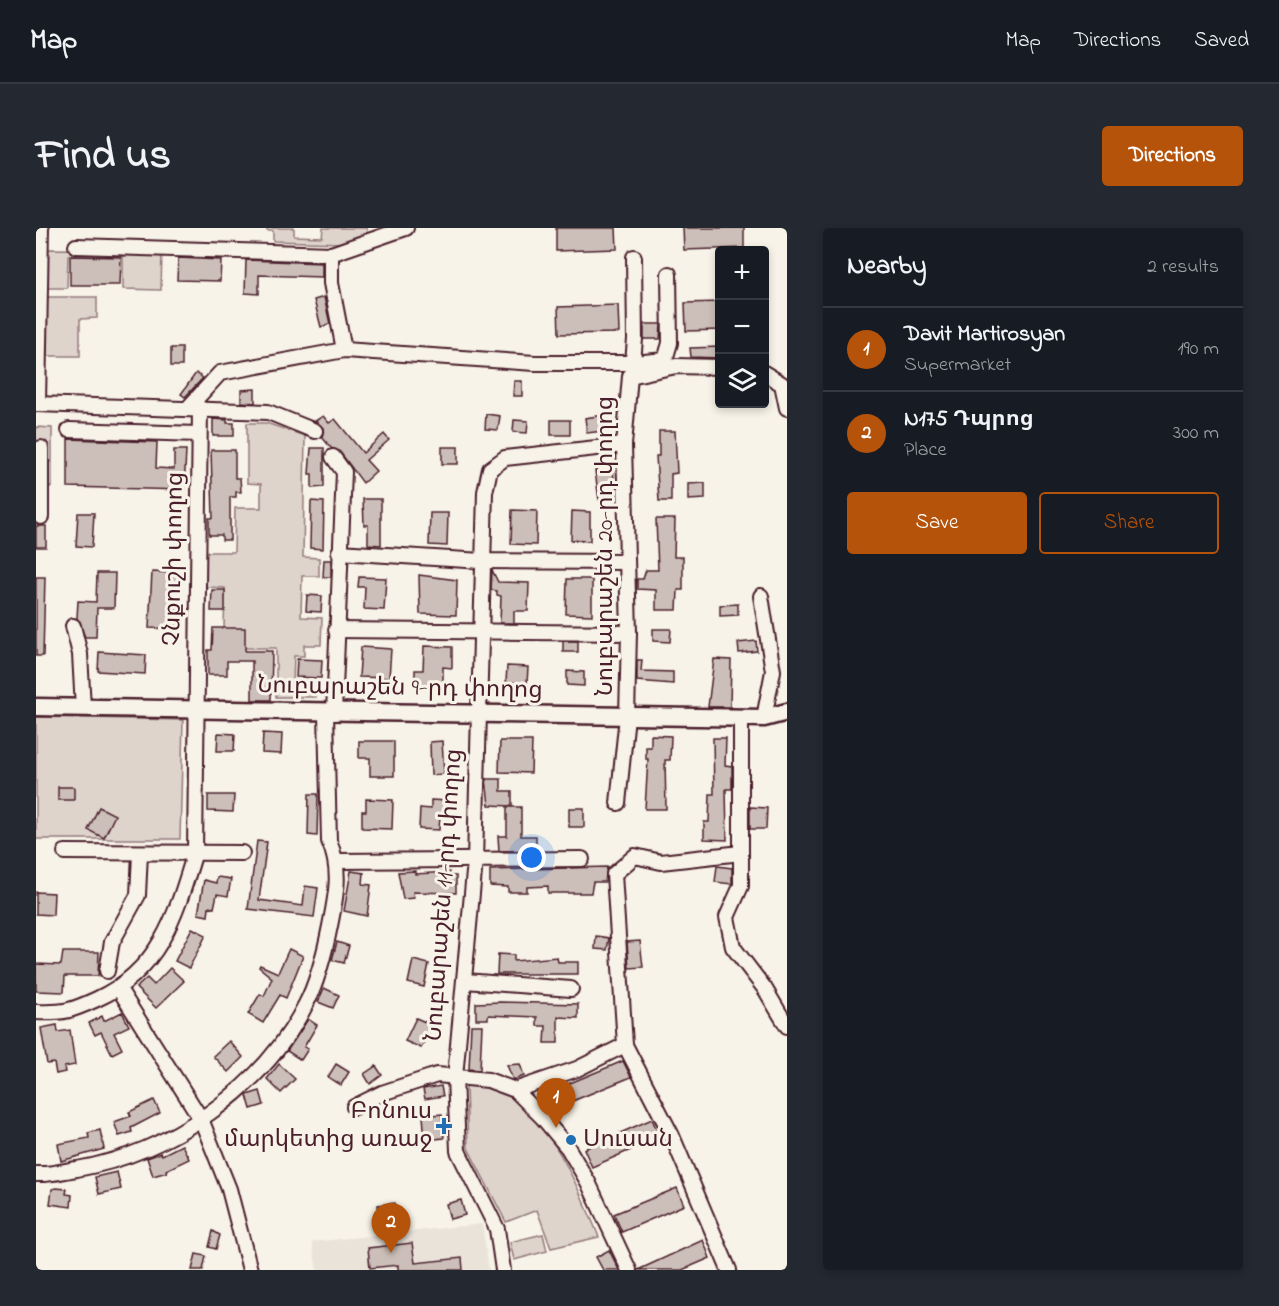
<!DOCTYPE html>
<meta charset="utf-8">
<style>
body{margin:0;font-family:"Indie Flower","Noto Sans Armenian",sans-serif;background:#242831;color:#f1f3f6}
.controls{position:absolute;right:18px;top:18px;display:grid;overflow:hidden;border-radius:6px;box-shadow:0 3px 9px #0003}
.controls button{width:54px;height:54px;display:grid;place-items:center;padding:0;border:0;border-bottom:2px solid #363941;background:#171b24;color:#f1f3f6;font:30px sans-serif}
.you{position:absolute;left:496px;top:630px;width:21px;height:21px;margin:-15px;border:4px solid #fff;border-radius:50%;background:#1a73e8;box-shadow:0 0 0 9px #1a73e833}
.badge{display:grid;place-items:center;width:39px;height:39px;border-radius:50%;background:#b45309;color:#fff;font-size:20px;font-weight:700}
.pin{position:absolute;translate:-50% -50px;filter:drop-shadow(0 2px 3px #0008)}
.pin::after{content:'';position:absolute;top:32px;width:21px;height:18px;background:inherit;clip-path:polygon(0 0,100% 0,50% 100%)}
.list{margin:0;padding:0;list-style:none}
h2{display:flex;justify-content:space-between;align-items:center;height:78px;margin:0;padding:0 24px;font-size:26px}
h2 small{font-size:20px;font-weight:400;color:#9ea1a6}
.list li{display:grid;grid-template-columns:39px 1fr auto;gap:18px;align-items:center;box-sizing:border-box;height:84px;padding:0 24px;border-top:2px solid #363941}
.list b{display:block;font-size:22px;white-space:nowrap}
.list p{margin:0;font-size:20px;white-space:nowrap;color:#9ea1a6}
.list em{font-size:20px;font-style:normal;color:#9ea1a6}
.actions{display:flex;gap:12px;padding:18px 24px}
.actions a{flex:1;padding:14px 0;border:2px solid #b45309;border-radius:6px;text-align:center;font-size:21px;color:#b45309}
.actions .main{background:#b45309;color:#fff}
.icon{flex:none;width:33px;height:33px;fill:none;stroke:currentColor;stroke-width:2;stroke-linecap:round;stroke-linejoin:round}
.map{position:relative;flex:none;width:751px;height:1042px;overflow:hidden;border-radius:6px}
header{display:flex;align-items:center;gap:36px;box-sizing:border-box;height:84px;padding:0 30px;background:#171b24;border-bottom:2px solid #363941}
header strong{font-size:28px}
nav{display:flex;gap:33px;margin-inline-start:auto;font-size:21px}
.intro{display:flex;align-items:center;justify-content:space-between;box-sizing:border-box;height:144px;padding:0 36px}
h1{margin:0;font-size:42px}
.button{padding:15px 27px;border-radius:6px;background:#b45309;color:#fff;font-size:21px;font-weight:700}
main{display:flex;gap:36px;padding:0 36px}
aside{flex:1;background:#171b24;border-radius:6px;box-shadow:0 3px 9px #0003}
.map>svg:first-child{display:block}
</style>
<header>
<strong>Map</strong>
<nav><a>Map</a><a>Directions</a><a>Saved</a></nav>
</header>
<div class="intro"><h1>Find us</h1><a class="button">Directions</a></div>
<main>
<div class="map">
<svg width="751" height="1042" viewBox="0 0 751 1042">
<rect width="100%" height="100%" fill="#f7f3e8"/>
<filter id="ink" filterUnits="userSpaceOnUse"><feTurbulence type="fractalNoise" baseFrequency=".0167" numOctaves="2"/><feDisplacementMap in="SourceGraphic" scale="12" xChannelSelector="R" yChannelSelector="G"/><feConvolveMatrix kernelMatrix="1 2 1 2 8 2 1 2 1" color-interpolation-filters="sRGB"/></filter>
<g filter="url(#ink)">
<!-- built -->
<path fill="#eae3da" d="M446,996l7,46h-172l-5,-28z"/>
<!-- green -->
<g fill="#ded4cc" stroke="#947a7c" stroke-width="1.5">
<path d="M231,0h27v8l28,1 1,-9h43l2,7 -25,8 -70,-2v-10h-6z"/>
<path d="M10,21l116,1 -1,40 -38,-1v-34h-55l-1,33h-22z"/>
<path d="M11,69h50v21l-17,1v37h-33z"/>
<path d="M211,195h19l39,13 -2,121 16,1v18h-17l-1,41 21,1 -1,27h-17v11h-10l-1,26h24l-1,15h-40v-49h-32l-20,-19 1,-41 -19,-1v-35h28l1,-44h26v-24l-14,-1z"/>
<path d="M0,199l16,1v59h-16z"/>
<path d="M0,489l147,3 -3,119h-144z"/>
<path d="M430,858c7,0 16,-1 23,1 56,15 90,102 110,150l-48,11 -14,-38 -31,12 -38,-74z"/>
<path d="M507,1006l4,17 -33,9 -4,-18z"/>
</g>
<!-- building -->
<g fill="#ccbfb9" stroke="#4a1f2b" stroke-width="1.5">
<path d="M520,0h60l1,21 -61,2z"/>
<path d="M647,0h61v20l-60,2z"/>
<path d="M34,28l51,1 -1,28h-50z"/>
<path d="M142,30l43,2 -1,21 -43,-1z"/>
<path d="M210,32l76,3v14l-63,-2v19l-14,-1z"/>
<path d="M288,69l6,27 -9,3 -7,-27z"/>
<path d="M684,74v28l-34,1 -1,-28z"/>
<path d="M582,77l1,28 -60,1 -1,-27z"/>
<path d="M608,96h17l-1,15h-16z"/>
<path d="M684,119v11l-29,-1 -1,-9z"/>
<rect x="135" y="120" width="11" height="18"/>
<path d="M160,145l7,5 -18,19 -4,-3z"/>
<path d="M478,153h8v15h-9z"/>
<path d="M219,161v14l-14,-1v-12z"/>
<path d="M450,186l14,2 -2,14 -13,-1z"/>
<path d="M574,186l2,16 -25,3 -2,-15z"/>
<path d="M287,188l6,7 6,-4 28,34 21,-19 5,6 -23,20 10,11 -13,12 -23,-31 -9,-4 -9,-11 2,-8 -9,-8z"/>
<path d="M177,191l14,1v3h7v13h-21z"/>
<path d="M478,192l14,1 -1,12 -14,-1z"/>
<rect x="515" y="192" width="19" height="15"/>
<path d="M623,203h16l2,42 -6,1v27h-12l-3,-45h3z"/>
<path d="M32,211l89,3 -1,26 18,1v-19h12l-2,40 -116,-3z"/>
<rect x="406" y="219" width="16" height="17"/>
<path d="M275,220h13v39l-12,1v-14h-3z"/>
<path d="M175,222h24v28h5l1,14h-5v5h-6v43h-8v-5h-13v-17h4z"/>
<path d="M577,241l3,29 -17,2 -4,-29z"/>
<path d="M669,255v16l-17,1v-16z"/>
<path d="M327,271h18v46l-13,-1v-19h-4z"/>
<path d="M275,273l13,1 -1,47 -13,-1z"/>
<path d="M476,282l25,1 -1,34 -25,-1z"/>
<path d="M536,283l18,1v29l-19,-1z"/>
<path d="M42,285h16l-2,34 -16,-1z"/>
<path d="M394,285h18l-1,33 -18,-1z"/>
<path d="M620,291h19l-1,38h9v33h-5l-1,20h-21v-20l-19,-1v-10h6l3,-9h12z"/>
<rect x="0" y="298" width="10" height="21"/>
<path d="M288,332h7v17h-8z"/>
<path d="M456,342l6,12 31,1 -1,28h-14v12h-14l1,-27 -4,-1v-4l-6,-1z"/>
<path d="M116,344l26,1 -2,56 -27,-1z"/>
<path d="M61,345h18l-1,35h-17l-1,29h-11l-8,-19 1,-17 18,1z"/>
<path d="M383,347l38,5 -1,35 -36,-1z"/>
<path d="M0,349h9l-2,79h-7z"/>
<path d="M323,349l27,1 -2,32 -20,-1 1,-22h-7z"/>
<path d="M531,351h25v36l-26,-1z"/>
<path d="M176,362h13v21h-14z"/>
<path d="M271,367l15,1 -1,16 -15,-1z"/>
<path d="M702,376v11l-18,1v-11z"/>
<path d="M177,400h32v23h27l-1,49h-19v-39h-25v14h-19v-25h4z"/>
<path d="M617,401h18l-1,13 -17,-1z"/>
<rect x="527" y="413" width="15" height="11"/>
<path d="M720,413l1,10 -18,2 -1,-10z"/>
<path d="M388,418l28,1v21l-9,-1v20h-28v-17h8z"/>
<path d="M325,419l30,2 -2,29 -30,-1z"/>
<path d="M63,424l47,3 -1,19 -47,-3z"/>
<path d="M261,431l25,1 -1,18 -25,-1z"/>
<path d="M678,431l17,1 -1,47h-22z"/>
<path d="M601,432h5l-1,11 32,1v12l-36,-3z"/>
<path d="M471,438l21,1 -1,16 -21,-1z"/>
<path d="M531,443l17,1v14l-17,-1z"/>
<path d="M182,505l17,1 -1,17h-17z"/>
<path d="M227,505l19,1 -1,20 -19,-1z"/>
<path d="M615,507l20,1 -1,24h-5l1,49h-21l3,-50h-2v-12h5z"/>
<path d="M677,510h13l-1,27 7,1v23h-6l1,51 -23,-1v-17h5l1,-28h4z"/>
<path d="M323,513h35v35h-24v-18h-11z"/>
<path d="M406,513l2,33 -13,1 -1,-33z"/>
<path d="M464,513h32l-1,32 -32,-1z"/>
<path d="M450,551h15v12h11v15l-23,-1z"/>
<rect x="22" y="559" width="16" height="13"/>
<path d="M273,566h9l-1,42 -9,-1z"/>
<path d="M172,567h26l-1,17 -25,-1z"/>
<path d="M330,571l27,1 -1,29 -30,-1v-17h4z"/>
<path d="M395,572l16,1v16h-7l-1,13 -20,-1 1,-21 11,1z"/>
<path d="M63,579l16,8 -11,23 -16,-8z"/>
<path d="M471,579h14v29h15v14l-37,1 -1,-15h9z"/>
<path d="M714,579l17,1 -1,21h-16z"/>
<rect x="533" y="580" width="15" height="19"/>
<path d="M221,613l10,1 -8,58 44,6 2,-20 13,2 -4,29 -66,-8z"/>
<path d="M681,638l15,2v16l-17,-2z"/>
<path d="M571,639l-2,15h-12l-2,11h-43v-7l-21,1v5h-19v-5l-18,-1v-16z"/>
<path d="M315,643l13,2 -1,11 8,1 -4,31 -23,-5z"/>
<path d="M379,643v3l34,-2v4h7v17l-43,-1 1,6 -11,1 -5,-27z"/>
<path d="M181,649l14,2 -3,17 -11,-2 -3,14 -5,-1 -1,9 -10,-2 6,-34 12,3z"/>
<path d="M0,664l18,1 -1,22 -17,-1z"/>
<path d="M156,700l14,7 -17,33 -14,-7z"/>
<path d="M560,708l13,2 -2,12 -12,-1z"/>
<path d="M604,713l3,26 -14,1 -2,-26z"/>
<path d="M301,714l12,4 -5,17 -12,-3z"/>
<path d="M253,721l14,7 -17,42 -6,-3 -17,28 -15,-9 12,-20 4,2 8,-18 -13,-11 1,-2 18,8z"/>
<path d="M27,724h36l-1,24h-33l-1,16 -28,-1v-27l25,1z"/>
<path d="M462,726l16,1v6l43,-4 1,5h20v12h-81z"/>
<path d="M377,732l16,4 -5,23 -16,-4z"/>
<path d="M134,740l14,13 -28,27 -20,-20 11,-10 7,7z"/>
<path d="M288,760l15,7 -6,13 -15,-6z"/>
<path d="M465,774l77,2v14l-20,-1v26h-13l1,-17h-9v-9l-49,-2v4h-12v-16z"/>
<path d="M86,784l7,14 -15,7 8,16 -10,5 -11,-22 -6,3 -6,-12 13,-7 2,5z"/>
<path d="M380,790l16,7 -11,23 -16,-7z"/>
<path d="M272,791l9,6 -13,22 4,2 -7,11 -14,-9z"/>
<path d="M21,797l1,7 12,-2 5,35 -11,2 1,5 -9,2 -2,-11 -7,1 -6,-36z"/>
<path d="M435,797h11l-2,45 -11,-1z"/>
<path d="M193,813l14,16 -15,15 -15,-16z"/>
<path d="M587,833l8,16 -83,34 -7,-7 -2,-8z"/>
<path d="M243,836l16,15 -14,14 -14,-14z"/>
<path d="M300,836l13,8 -8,13 -13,-8z"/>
<path d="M484,836l4,12 -11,4 -6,-15z"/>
<path d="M340,838l6,9 -12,9 -6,-10z"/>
<path d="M405,858l2,10 -18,3 -2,-10z"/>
<path d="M224,863l4,14 -13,4 -4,-14z"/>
<path d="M118,872l6,13 -29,15 1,4 -13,4 -5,-14 17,-6 -2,-4z"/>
<path d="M406,886l2,24 -19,2 -2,-24z"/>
<path d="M616,891l8,18 -68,30 -8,-18z"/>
<path d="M64,902l4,19 -43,12 -3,-17 31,-6 -1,-5z"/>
<path d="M146,917l7,14 -23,11 1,2 -14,4 -6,-18 14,-5 1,2z"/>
<path d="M81,944l4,17 -22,5 -4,-17z"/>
<path d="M20,960l11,1 -1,5 6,1 -1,12 -21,-3 2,-15z"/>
<path d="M641,960l7,17 -62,27 -8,-18z"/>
<path d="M425,972l4,15 -15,4 -4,-15z"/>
<path d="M359,975l1,17 -17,1 -1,-16z"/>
<path d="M177,1003l7,4 -4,14 -7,-2z"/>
<path d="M667,1012l7,18 -28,12h-44z"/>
<path d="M376,1015l3,20 47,-5 1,12h-65v-5l-28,3 -2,-20z"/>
<path d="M573,1022l10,20h-16l-7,-13z"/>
<path d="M160,1026l10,2 -3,14h-11z"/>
</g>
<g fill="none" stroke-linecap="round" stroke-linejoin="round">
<!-- minor casing -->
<g stroke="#4a1f2b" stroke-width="18">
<g id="minor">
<path d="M40,18l255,8 75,-26"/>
<path d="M295,26v29l13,67"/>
<path d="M597,135l2,-24 -1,-82"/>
<path d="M728,145l18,11 5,24"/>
<path d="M0,176l232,8 47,19"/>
<path d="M2,176l3,-176"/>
<path d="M152,180l32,-35 124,-23 191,13h98l32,-3 5,-17 -1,-69"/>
<path d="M33,202l130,4"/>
<path d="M5,220v69"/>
<path d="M297,229l11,15 -10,241"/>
<path d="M303,324l143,9 145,1"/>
<path d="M725,368l12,75 -9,47"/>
<path d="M37,398l7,28 3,54"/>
<path d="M300,402l293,3"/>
<path d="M705,490v168l-14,31 6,30 32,42 22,37"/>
<path d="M582,575l9,-87 2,-83 -5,-188 6,-69 46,-10 44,1"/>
<path d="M29,624l177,1"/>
<path d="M302,633l244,-2"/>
<path d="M71,743l5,-29 26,-47 2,-42"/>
<path d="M429,753l106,8"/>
<path d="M83,761l82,130 28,70 21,81"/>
<path d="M0,784c29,1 35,-1 61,-13 64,-29 79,-85 98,-147l5,-444"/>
<path d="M479,862l62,-21 48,-24"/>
<path d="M318,879l28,-14 55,-18 51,5 27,10 28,28 25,30 20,34 41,88"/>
<path d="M0,946c14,1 27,-3 41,-5 92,-16 186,-79 229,-165 12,-23 19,-53 24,-78 6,-31 12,-55 -1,-85l-3,-128"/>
<path d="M467,1042l-6,-41 -39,-78 -3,-74 20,-216 10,-369 5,-23 15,-11 119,-13"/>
<path d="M693,1042l-57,-134 -47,-91 -11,-171 21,-18 26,6 80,-9"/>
</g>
</g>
<!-- major casing -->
<g stroke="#4a1f2b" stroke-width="21">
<path id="major" d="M0,479l728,11 23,-6"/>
</g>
<!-- minor -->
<use href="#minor" stroke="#f7f3e8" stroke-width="14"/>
<!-- major -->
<use href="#major" stroke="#f7f3e8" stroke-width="16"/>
</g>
</g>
<!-- markers -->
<g fill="#1f6fb2" stroke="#f7f3e8" stroke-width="2">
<path d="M405 889h6v6h6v6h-6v6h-6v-6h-6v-6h6z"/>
<circle cx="535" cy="912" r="6"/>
</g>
<g text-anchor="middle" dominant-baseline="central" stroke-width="6" stroke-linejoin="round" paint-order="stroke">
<!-- street labels -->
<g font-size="24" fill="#4a1f2b" stroke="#f7f3e8">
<text transform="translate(570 318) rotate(-90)">Նուբարաշեն 20-րդ փողոց</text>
<text transform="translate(139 331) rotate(-89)">Չնքուշի փողոց</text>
<text transform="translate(364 461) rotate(1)">Նուբարաշեն 9-րդ փողոց</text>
<text transform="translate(409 667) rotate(-86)">Նուբարաշեն 11-րդ փողոց</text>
</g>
<!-- poi labels -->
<g font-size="24" fill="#4a1f2b" stroke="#f7f3e8" text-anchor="end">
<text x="396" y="884">Բոնուս<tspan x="396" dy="28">մարկետից առաջ</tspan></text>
<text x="547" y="912" text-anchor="start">Սուսան</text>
</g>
</g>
</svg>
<div class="controls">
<button>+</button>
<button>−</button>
<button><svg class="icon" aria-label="layers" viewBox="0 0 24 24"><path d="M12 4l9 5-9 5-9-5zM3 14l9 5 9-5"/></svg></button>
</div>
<div class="you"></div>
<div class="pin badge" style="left:520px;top:900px">1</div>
<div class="pin badge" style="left:355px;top:1025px">2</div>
</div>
<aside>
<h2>Nearby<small>2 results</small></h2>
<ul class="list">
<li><span class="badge">1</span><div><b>Davit Martirosyan</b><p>Supermarket</p></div><em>190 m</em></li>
<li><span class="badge">2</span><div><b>N175 Դպրոց</b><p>Place</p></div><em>300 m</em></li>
</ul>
<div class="actions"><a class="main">Save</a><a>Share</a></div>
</aside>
</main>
